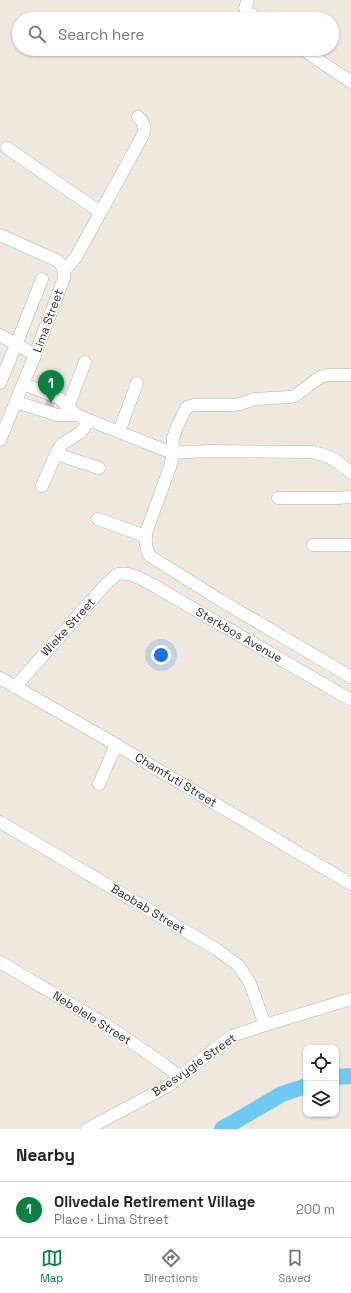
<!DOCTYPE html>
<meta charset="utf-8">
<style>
body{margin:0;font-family:"Space Grotesk",sans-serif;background:#f2f2f2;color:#222}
.controls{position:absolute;right:12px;bottom:12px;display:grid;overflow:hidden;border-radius:8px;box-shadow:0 1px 3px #0004}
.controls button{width:36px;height:36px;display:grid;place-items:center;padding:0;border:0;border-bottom:1px solid #e0e0e0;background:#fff;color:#222;font:20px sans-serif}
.you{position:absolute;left:161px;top:655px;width:14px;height:14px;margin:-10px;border:3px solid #fff;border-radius:50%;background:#1a73e8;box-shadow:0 0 0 6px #1a73e833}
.badge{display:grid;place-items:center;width:26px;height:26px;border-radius:50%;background:#0b8043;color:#fff;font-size:13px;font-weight:700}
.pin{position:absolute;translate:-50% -33px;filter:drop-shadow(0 1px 2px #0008)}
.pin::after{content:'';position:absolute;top:21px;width:14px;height:12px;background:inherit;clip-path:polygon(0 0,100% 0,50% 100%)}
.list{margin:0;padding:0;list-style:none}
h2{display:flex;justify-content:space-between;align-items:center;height:52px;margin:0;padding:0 16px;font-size:17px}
h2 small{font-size:13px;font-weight:400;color:#767676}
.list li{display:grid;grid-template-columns:26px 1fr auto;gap:12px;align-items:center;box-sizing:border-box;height:56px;padding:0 16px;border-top:1px solid #e0e0e0}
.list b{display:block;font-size:15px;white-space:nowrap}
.list p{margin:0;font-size:13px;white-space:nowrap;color:#767676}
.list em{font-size:13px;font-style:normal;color:#767676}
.icon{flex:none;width:22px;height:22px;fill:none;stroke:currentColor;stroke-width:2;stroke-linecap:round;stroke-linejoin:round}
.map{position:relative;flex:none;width:351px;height:1129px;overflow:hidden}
.search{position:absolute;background:#fff;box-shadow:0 1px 3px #0004;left:12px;right:12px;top:12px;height:44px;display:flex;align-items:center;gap:10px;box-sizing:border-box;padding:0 14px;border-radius:22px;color:#767676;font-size:15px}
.sheet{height:108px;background:#fff}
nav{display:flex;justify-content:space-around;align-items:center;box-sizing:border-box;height:56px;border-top:1px solid #e0e0e0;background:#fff;font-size:11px;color:#767676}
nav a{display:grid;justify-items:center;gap:2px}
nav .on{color:#0b8043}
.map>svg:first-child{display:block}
</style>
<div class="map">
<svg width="351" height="1129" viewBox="0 0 351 1129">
<rect width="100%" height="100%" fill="#eee8de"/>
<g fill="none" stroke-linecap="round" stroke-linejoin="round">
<!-- river -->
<g stroke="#6ecaf3" stroke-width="16">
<path d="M336,1077l15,-1"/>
<path d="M222,1129l60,-35 24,-8"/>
</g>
</g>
<!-- building -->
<path fill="#c9c6bc" stroke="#cac4b7" d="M49,396l7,3 -4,12 -8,-3z"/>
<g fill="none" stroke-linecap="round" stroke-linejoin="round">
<!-- minor casing -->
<g stroke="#b2b4c0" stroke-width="13">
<g id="minor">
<path d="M248,0l-3,8 2,4 11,7"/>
<path d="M302,49l49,33"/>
<path d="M7,148l93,64"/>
<path d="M0,235l58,26c5,5 6,9 6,17l-29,77 -35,85"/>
<path d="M64,271l12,-14 67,-122c2,-9 2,-12 -5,-18"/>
<path d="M0,335l35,20"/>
<path d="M351,375h-24l-7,2 -25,19 -6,1 -34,2 -15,5 -8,1h-39l-7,3 -9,19 -4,11 -1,21 -2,8 -23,63c-2,9 -2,18 3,26l70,44 131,77"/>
<path d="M0,383l16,-38 26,-66"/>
<path d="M24,384l35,14 18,17 12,5 83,33 37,-2 104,1c15,3 27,10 38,21"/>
<path d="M16,402l41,13h20"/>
<path d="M66,412l19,-50"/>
<path d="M119,432l18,-49"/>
<path d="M56,454l43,14"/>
<path d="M42,486l14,-32 5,-9 20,-13 8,-12"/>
<path d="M278,498h60l13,-1"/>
<path d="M98,519l47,17"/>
<path d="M313,545h38"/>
<path d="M0,678l103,59 248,147"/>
<path d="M15,687c25,-28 49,-55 73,-83 6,-6 23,-27 30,-30 13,-3 29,8 40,14l193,112"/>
<path d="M99,784l17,-39"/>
<path d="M0,822l216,127 22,16 12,18 15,42"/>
<path d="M0,962l108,64 54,37 18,14"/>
<path d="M87,1129l81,-43 54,-43 10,-7 33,-11 86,-26"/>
</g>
</g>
<!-- minor -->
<use href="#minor" stroke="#fff" stroke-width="12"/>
</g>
<g text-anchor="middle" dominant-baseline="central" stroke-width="3" stroke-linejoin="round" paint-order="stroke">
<!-- street labels -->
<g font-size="12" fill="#2c2c2c" stroke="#fff">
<text transform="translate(48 321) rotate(-70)">Lima Street</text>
<text transform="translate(68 627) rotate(-48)">Wieke Street</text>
<text transform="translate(239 635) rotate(30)">Sterkbos Avenue</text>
<text transform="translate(176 780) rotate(31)">Chamfuti Street</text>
<text transform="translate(148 909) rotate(31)">Baobab Street</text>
<text transform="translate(92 1018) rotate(32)">Nebelele Street</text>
<text transform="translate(194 1065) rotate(-35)">Beesvygie Street</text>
</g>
</g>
</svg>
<div class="controls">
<button><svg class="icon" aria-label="locate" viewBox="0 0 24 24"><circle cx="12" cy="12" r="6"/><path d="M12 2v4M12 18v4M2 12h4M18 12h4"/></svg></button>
<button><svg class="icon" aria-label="layers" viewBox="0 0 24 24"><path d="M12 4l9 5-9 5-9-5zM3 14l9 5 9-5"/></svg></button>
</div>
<div class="you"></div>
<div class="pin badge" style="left:51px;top:403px">1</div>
<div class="search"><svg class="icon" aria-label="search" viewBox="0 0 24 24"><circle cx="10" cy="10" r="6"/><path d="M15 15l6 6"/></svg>Search here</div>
</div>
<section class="sheet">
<h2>Nearby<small></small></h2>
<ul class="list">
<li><span class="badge">1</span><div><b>Olivedale Retirement Village</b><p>Place · Lima Street</p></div><em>200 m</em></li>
</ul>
</section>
<nav>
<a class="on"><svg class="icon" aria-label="map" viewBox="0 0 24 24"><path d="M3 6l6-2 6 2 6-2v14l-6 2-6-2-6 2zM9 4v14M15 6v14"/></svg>Map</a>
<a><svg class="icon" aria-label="directions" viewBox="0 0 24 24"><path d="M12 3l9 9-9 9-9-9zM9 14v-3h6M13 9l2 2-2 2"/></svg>Directions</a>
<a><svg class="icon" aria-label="saved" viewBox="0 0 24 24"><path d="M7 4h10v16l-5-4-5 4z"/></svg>Saved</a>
</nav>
